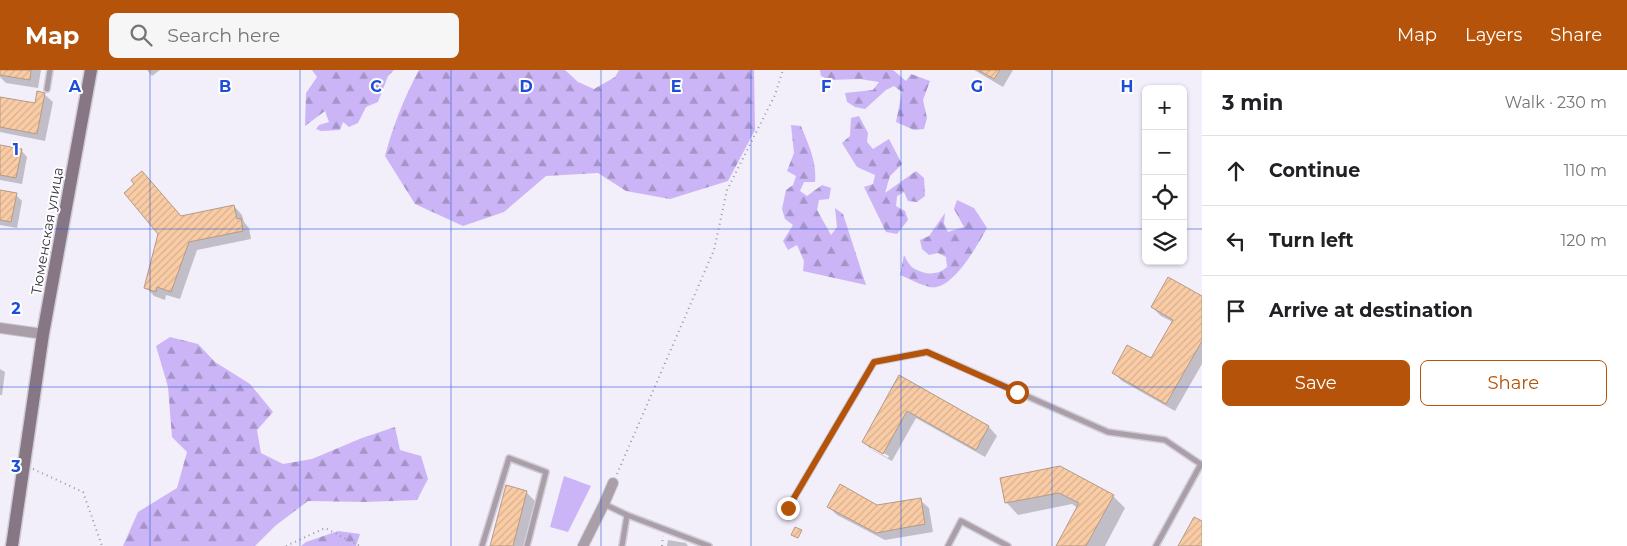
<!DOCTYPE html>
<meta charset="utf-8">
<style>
body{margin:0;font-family:Montserrat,sans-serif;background:#f6f6f6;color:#202124}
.controls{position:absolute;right:15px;top:15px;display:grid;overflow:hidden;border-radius:8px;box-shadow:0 1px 4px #0004}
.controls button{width:45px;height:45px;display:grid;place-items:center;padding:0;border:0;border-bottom:1px solid #e0e0e0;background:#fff;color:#202124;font:25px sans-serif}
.stop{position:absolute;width:15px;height:15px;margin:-11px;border:4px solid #b45309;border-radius:50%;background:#fff}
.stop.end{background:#b45309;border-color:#fff;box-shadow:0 1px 5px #0008}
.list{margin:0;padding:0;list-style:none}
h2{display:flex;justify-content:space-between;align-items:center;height:65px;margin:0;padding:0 20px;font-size:21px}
h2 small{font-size:16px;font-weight:400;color:#757577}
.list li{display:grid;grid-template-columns:32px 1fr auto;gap:15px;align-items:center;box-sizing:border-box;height:70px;padding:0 20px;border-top:1px solid #e0e0e0}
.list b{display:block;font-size:19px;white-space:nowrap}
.list em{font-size:16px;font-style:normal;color:#757577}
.actions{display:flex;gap:10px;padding:15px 20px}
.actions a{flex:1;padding:11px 0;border:1px solid #b45309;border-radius:8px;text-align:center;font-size:18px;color:#b45309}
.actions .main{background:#b45309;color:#fff}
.icon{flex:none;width:28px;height:28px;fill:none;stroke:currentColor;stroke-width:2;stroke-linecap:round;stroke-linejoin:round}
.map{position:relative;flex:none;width:1202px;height:476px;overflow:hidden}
header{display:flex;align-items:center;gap:30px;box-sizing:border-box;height:70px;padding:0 25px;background:#b45309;color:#fff}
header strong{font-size:24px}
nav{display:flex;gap:28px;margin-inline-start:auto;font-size:18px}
.search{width:350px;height:45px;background:#f6f6f6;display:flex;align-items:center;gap:12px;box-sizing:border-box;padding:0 18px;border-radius:8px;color:#757577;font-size:19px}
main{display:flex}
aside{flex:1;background:#fff}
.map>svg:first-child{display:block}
</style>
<header>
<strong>Map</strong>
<div class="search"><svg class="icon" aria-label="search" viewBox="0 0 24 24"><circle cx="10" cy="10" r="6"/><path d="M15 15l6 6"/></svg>Search here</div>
<nav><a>Map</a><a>Layers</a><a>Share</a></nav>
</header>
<main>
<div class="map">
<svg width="1202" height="476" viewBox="0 0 1202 476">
<defs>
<pattern id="forest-firs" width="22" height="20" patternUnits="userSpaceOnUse" patternTransform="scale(1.25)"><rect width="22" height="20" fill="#cbb5f6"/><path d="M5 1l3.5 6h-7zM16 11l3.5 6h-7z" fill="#a694c8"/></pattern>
<pattern id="building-hatch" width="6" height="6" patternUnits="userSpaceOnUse" patternTransform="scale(1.25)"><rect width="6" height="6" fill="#facca5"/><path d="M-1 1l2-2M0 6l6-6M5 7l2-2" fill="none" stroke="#d7b08f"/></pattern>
</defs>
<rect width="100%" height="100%" fill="#f2eefa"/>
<!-- green -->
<path fill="#cbb5f6" d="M564,406l27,10 -23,46 -18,-5z"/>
<!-- forest -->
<g fill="url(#forest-firs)">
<path d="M312,0h82l-6,6 -10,26 -12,5 -8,16 -9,4 -6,-5 -3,8 -19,1 -5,-2 3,-4 10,-3 -4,-11 -20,15 1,-33 11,-16z"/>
<path d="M419,0h146l13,12 16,7 21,-12 4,-7h135l1,60 -27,51 -58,18 -44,-8 -28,-18 -52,3 -42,36 -41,14 -48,-22 -30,-48c8,-30 19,-58 34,-86z"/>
<path d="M820,0h73l13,11 5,-7 19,7 -7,19 4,18 -3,11 -10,1 -18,-8 6,-30 -8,-6 -8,4 -21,19 -10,-2 -8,-5 -2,-9 28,-3 6,-8 -19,-3 -30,1 -9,-4z"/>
<path d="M859,46l9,17 -1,9 6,7 16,-10 13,25 -12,12 -5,17 31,-22 8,7 1,18 -8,6 -9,-1 -4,-9 -7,4 -1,10 9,5 3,9 -11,14 -11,-2 -22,-45 9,-3 2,-9 -18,-8 -15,-24 8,-7 1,-18z"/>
<path d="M791,55l10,1c7,18 16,35 14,56h-11l-4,9 7,5 15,-11 9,3 -2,11 -10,1 -2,10 14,25 6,-8 -2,-19 8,6 23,71 -63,-14 1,-10 -7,-16 -9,5 -5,-9 10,-16 -8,-6 -3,-10 4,-19 7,-5 3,-9 -9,-5 7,-18z"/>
<path d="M957,130l17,8 13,20c-9,16 -35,64 -57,59 -10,-2 -20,-8 -30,-12l4,-20c2,4 5,10 9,13 12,7 24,8 34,-1l-1,-10 -8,-4 -9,2 -7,-6 -2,-9 9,-4 16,-23 -1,10 4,9 16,-5 -10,-18z"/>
<path d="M170,267l28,7 17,18 35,22 23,28 -16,18 4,23 22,11 29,-5 50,-21 33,-11 5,23 21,6 7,23 -11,21 -52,2 -57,-1 -33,25 -20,20h-132l15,-34 39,-24 10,-36 -15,-15 -4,-50 -12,-41z"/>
<path d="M338,461l22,3 -4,12h-55l5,-4z"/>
</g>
<!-- shadow -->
<g fill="#0003" fill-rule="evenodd">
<path d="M0,0h41l-3,18 -32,-5 -6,-6z"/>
<path d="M147,0h13l-8,6z"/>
<path d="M974,0h39l-10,17z"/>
<path d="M44,24l9,8 -8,39 -45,-9v-34l36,7z"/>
<path d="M0,76l21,4 6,7 -5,27 -22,-4z"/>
<path d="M0,122l16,3 6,6 -5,27 -17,-3z"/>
<path d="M234,136l8,9 2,7 5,6 2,11 -54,11 -17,49 -14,-4 -1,5 -11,-4 -8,-9 35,-70z"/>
<path d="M1202,228v66l-27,47 -53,-30 -9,-9 38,-12 22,-38 -12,-6 -9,-9z"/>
<path d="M0,299l5,3 -3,23h-2z"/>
<path d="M900,307l89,50 8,9 -12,21 -69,-39 -24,43 -20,-11 -9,-8zM871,376l18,10 -1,2 -17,-9z"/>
<path d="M1001,409l112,17 12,12 -20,38h-47l20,-38 -6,-4 -54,11 -12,-13z"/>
<path d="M526,422l12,12 -10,42h-36z"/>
<path d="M920,430l9,8 4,24 -48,8 -48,-25 -8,-8 48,-1z"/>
<path d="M668,470l18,3 2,3h-21z"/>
</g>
<!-- building -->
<g fill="url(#building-hatch)" stroke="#b49b87">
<path d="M0,0h31l-1,10 -30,-5z"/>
<path d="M978,0h22l-6,9z"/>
<path d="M37,21l8,2 -8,41 -37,-7v-30l35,6z"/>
<path d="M0,75l22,4 -6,29 -16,-3z"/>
<path d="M142,101l39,45 53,-11 3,14 4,-1 2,13 -54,11 -18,50 -14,-5 -1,5 -12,-4 14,-54 -34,-41 10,-9 -3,-4z"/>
<path d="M0,120l17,3 -6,29 -11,-2z"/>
<path d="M1168,207l34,19v45l-36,63 -54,-31 15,-28 24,13 22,-38 -22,-13z"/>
<path d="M899,305l90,51 -13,24 -69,-39 -24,43 -21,-12z"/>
<path d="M1060,396l54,29 -28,51h-30l23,-43 -20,-10 -54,10 -5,-25z"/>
<path d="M840,414l37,21 44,-7 4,26 -49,9 -49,-26z"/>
<path d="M506,415l21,6 -14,55h-23z"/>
<path d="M1194,447l8,4v25h-24z"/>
<path d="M795,457l7,3 -4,8 -7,-3z"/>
</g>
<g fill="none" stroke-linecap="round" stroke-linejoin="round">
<!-- lane casing -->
<g stroke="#d0ccd8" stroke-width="8">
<g id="lane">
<path d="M47,19l3,-19"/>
<path d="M604,434l23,11 82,31"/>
<path d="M788,438l86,-146 53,-10 181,80 57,8 37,25"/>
<path d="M482,476l27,-88 37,14 -19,74"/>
<path d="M622,476l5,-31"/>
<path d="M948,476l13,-25 47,25"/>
<path d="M1156,476l45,-82"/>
</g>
</g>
<!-- street casing -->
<g stroke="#d0ccd8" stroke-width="12">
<g id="street">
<path d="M0,258l43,6"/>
<path d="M583,476l21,-42 9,-21"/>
</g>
</g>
<!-- secondary casing -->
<g stroke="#d0ccd8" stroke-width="15">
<path id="secondary" d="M12,476l31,-212 48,-264"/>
</g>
<!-- path -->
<g stroke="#9b97a2" stroke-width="2" stroke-dasharray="1 4" stroke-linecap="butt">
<path d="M33,399l50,23 19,54"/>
<path d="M617,404l97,-224 13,-60 48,-95 8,-25"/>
<path d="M286,476l39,-18 35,18"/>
<path d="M662,476l1,-10"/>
</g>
<!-- lane -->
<use href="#lane" stroke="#aa9fa8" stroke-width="5"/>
<!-- street -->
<use href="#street" stroke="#aa9fa8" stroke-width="10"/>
<!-- secondary -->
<use href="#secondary" stroke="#877785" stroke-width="12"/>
</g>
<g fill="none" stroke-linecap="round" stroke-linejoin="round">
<!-- route -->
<path stroke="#b45309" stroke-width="6" d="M788,438l86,-146 53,-10 90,40"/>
</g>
<!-- grid -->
<path fill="none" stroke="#1d4ed8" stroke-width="1" stroke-opacity="0.55" d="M150,0v476M300,0v476M451,0v476M601,0v476M751,0v476M901,0v476M1052,0v476M0,159h1146M1183,159h19M0,317h1202"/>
<g text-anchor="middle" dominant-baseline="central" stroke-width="4" stroke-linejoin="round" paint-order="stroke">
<!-- street labels -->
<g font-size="14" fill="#35313c" stroke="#fff">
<text transform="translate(47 161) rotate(-80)">Тюменская улица</text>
</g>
</g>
<g font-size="16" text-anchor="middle" font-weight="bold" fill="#1d4ed8" stroke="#fff" stroke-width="4" stroke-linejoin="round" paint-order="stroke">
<text x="75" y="22">A</text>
<text x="225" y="22">B</text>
<text x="376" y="22">C</text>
<text x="526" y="22">D</text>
<text x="676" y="22">E</text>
<text x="826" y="22">F</text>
<text x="977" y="22">G</text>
<text x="1127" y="22">H</text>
<text x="16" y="85">1</text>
<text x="16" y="244">2</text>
<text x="16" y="402">3</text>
</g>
</svg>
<div class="controls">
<button>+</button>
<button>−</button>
<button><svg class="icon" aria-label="locate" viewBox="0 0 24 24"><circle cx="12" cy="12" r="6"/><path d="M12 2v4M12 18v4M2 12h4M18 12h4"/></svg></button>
<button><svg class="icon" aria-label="layers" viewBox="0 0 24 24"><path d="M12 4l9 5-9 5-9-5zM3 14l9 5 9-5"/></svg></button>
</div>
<div class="stop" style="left:1017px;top:322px"></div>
<div class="stop end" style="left:788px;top:438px"></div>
</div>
<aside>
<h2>3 min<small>Walk · 230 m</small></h2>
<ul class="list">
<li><svg class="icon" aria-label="ahead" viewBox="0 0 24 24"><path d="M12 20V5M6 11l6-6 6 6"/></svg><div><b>Continue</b></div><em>110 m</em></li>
<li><svg class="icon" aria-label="left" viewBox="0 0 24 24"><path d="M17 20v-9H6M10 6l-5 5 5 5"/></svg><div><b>Turn left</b></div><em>120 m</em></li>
<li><svg class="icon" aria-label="arrive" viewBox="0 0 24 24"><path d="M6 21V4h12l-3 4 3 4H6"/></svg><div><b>Arrive at destination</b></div></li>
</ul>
<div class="actions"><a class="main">Save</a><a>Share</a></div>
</aside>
</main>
